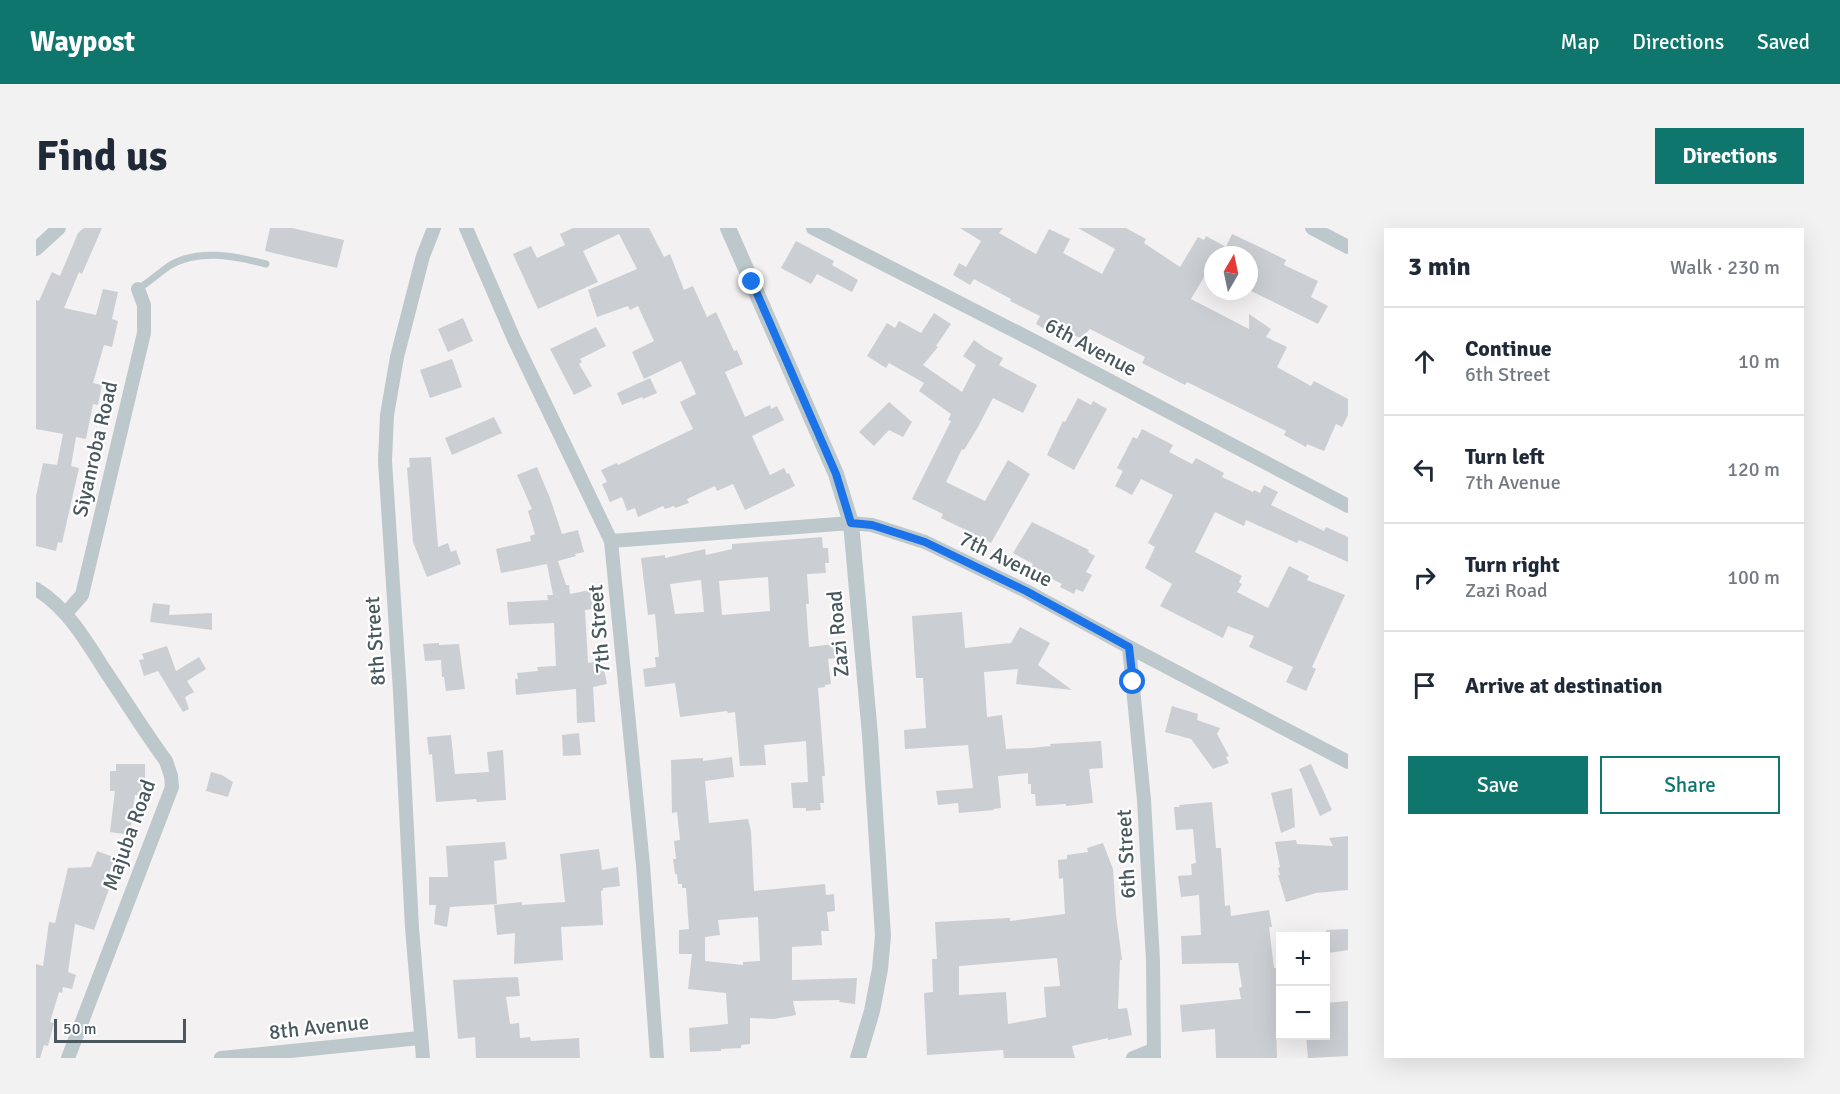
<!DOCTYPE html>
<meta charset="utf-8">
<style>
body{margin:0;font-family:Signika,sans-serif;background:#f2f2f3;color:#1f2937}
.controls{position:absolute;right:18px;bottom:18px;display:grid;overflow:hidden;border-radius:0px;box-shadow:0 6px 24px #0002}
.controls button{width:54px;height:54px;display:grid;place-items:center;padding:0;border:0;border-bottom:2px solid #e0e1e3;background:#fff;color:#1f2937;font:30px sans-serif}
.compass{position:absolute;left:1168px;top:18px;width:54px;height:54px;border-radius:50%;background:#fff;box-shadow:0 6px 24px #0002;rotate:9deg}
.scale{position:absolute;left:18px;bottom:15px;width:132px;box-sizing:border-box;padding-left:6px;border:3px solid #49585e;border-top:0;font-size:16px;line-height:21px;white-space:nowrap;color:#49585e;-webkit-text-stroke:4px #fff;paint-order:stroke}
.stop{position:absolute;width:18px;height:18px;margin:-14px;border:4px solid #1a73e8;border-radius:50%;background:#fff}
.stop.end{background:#1a73e8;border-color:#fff;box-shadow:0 2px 6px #0008}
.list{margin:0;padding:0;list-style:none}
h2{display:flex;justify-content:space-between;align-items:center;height:78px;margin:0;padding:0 24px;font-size:26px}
h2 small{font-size:20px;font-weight:400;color:#747a83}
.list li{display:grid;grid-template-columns:39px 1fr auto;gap:18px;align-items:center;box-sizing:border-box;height:108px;padding:0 24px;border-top:2px solid #e0e1e3}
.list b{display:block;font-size:22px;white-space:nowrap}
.list p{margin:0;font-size:20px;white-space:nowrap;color:#747a83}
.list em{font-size:20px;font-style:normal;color:#747a83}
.actions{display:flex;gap:12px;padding:18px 24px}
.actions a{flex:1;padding:14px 0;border:2px solid #0f766e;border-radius:0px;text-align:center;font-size:21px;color:#0f766e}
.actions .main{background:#0f766e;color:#fff}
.icon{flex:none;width:33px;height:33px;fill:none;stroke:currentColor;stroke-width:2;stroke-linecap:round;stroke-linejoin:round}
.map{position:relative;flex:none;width:1312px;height:830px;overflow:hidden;border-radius:0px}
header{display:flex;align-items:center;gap:36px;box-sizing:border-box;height:84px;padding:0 30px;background:#0f766e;color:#fff}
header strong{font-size:28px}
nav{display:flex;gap:33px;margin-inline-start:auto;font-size:21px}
.intro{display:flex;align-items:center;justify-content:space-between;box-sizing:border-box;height:144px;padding:0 36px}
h1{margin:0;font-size:42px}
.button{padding:15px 27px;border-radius:0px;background:#0f766e;color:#fff;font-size:21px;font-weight:700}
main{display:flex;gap:36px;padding:0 36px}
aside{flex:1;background:#fff;border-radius:0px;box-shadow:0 6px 24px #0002}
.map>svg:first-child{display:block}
</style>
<header>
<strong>Waypost</strong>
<nav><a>Map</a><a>Directions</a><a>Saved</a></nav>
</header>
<div class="intro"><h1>Find us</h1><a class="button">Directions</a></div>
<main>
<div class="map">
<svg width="1312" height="830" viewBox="0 0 1312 830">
<rect width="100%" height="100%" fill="#f3f1f1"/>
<!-- building -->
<g fill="#cbcfd3" fill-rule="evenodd">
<path d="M48,0h18l-20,46 -3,-2 -15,36 32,7 7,-26 15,3 -6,27 6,2 -6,26 -8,-2 -11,38 9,2 -4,20 -5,-1 -7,35 -10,-2 -5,29 8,2 -17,75 -4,-1 -2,9 -20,-5v-50l7,-33 14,2 6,-31 -27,-5v-129l3,1 13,-29 8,4 18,-43z"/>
<path d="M234,0h22l52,12 -7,28 -72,-17z"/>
<path d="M537,0h76l15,29 6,-3 14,36 9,-4 14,31 9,-5 18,39 3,-1 6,14 -18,8 20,45 25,-12 1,4 6,-3 7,14 -32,16 18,39 14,-7 3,6 2,-1 6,13 -50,24 -12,-26 -16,7 -2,-5 -28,13 2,4 -14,5 -1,-2 -9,3 -2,-3 -25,11 -3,-9 -8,3 -5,-14 -12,5 -8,-18 5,-2 -6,-12 16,-7 1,2 75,-36 -13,-27 16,-8 -15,-33 -37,18 -12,-27 22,-11 -16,-35 -8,4 -2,-4 -31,11 -9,-27 49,-21 -18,-35 -36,17 15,31 -60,27 -25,-55 18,-8 6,12 28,-13 -5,-11z"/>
<path d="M924,0h43l-4,5 37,21 13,-25 21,10 -7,14 39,21 13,-25 -37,-21h48l20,11 -2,4 36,24 18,-30 6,3 2,-4 20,11 6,-13 32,15 22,11 -2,5 34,16 -7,16 17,9 -10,18 -69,-34v-35h-36v7l-22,37 58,30v-15l22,15 -5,8 21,10 -10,20 34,19 3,-5 34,18v16l-6,12 -6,-3 -12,27 -17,-7 -1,3 -22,-12 2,-4 -99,-49 -2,3 -43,-22 3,-6 -55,-28 -9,9 -17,-6 -3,7 -25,-15 4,-8 -30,-15 1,-2 -37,-20 -4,6 -17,-10 6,-12 7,4 15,-26z"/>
<path d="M760,13l38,20 -2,4 26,15 -6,12 -35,-18 -6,10 -30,-16z"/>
<path d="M898,85l17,11 -15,22 2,1 -15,18 39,27 14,-27 -13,-9 11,-16 11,8 18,10 -4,7 38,20 -14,28 -30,-15 -15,29 -14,23 -2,-1 -16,33 39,19 23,-41 22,14 -39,69 -9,-5 -2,5 -13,-6 3,-5 -29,-14 2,-4 -31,-15 39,-78 -3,-1 3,-6 -32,-23 5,-8 -35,-20 -3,5 -19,-12 20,-33 8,5 4,-7 22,12z"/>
<path d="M427,90l10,23 -25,11 -10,-23z"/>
<path d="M560,99l10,19 -26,13 2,3 -3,2 13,22 -18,9 -24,-46z"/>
<path d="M416,131l10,28 -32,11 -10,-28z"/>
<path d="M614,150l7,15 -14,6 -1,-2 -20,8 -5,-12z"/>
<path d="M1042,170l13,7 2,-4 14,8 -33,61 -27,-15 16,-34 2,1z"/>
<path d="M853,174l23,20 -9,15 -14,-7 -15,16 -15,-14z"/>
<path d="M458,189l8,16 -50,22 -7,-17z"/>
<path d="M1106,201l31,16 -4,7 23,12 4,-6 28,15 -2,4 31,15 1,-2 6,3 4,-8 14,7 -7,13 53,26 2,-4 22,10v25l-49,-22 -2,3 -51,-23 -2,6 -29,-14 -20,40 47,24 -3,6 3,2 -5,8 31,16 21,-42 20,10 -2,4 38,15 -33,72 4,2 -10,22 -20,-9 7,-15 -44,-20 5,-11 -26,-10 -5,12 -63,-32 12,-22 -27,-16 10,-21 -7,-4 25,-48 -32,-16 -9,16 -17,-9 8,-15 -6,-3 16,-31 4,2z"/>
<path d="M395,229l7,90 10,-4 3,9 5,-2 5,14 -34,13 -14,-35 -6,-74 3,-1 -1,-9z"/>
<path d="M501,239l13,31 12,36 16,-4 6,22 -9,2 1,2 -18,5 8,24h3l1,9 20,-4 3,19 -8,1 3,53 6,-1 2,9 8,-2 3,15 -14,3 2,35 -18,1 -1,-34 -60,6 -1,-16h3l-1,-6 21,-2 -1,-4 19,-1 -2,-43 -45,2 -2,-23 41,-2 -1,-5h6l-6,-31 -46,9 -5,-24 35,-8 -1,-5 5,-2 -7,-23 4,-2 -15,-34z"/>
<path d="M996,294l57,28 -1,2 7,4 -9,16 6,3 -9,17 -7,-3 -2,5 -14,-7 2,-3 -31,-16 2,-4 -20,-11z"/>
<path d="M786,309l1,11h5l1,15h-4l1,10 -19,1 2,30h-3l3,43 25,-3 2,14 -8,1 3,25 -6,1v2l-7,1 7,88h-3l2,27h-4l1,7 -15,1v-3h-13l-2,-25 17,-1 -2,-41 -42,4 2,20 -26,1 -5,-54 -7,1 -1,-2 -47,6 -5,-34 -30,4 -2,-18 13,-2 -1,-10h4l-4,-43 -7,1 -7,-57 24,-3v3l40,-9 1,6 26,-6v-5zM732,349l2,34 -48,4 -3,-34zM665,352l3,32 -29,2 -5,-30z"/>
<path d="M117,375l17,2 -1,10 43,-2v17l-62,-8z"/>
<path d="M926,384l3,36 46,-5 9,-16 30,16 -12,22 34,25 -56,-6 2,-15 -34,3 3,45 15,-2 4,34 26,-1 19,-2 -1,-2 51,-3 2,27 -14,1 4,34 -27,3v-2l-30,2 -1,-12h-4v-10h-3v-11l-30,3 3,32 -8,1 1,1 -35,3 -1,-10 -20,2 -2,-14 37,-3 -5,-43 -63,4 -1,-19 22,-2 -3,-50h-7l-4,-62z"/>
<path d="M403,415v2l20,-1 6,45 -19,2 -2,-14h-2l-1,-17 -16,1 -2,-17z"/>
<path d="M131,418l9,25 23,-14 7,12 -19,12 7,11 -9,5 4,12 -6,3 -25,-41 -14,5 -5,-16 5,-1 -2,-5z"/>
<path d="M1136,478l26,8 -1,6 23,8 -3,6 12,22 -3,1 3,6 -16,6 -22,-30 -26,-7z"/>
<path d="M543,505l2,22 -18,1 -1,-21z"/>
<path d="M415,507l4,39 34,-2 -2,-20 16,-2 3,50 -29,2 -1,-3 -40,3 -4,-48 -3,1 -2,-18z"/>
<path d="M696,529l2,20 -29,4 4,42 39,-4 3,12 3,60 71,-7 1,11 8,-1 1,17 -8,1 2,19h-8l1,14 -30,2v33l65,-2 -2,26 -16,-2 1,-2 -47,1 3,14 -22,4 -24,-1v26l-9,1v3l-20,1v2l-31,1 -1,-24 39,-4 -2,-31 -38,-4 4,-35h-13v-24l10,-1 -3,-41h-4v-4h-4l-1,-10h-2l-2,-15h3l-2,-18 6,-1 -3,-28 -5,1 -1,-53 32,-2v3zM722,689l2,44 -17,1v3l-38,-4v-24l15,-2 -2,-15z"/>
<path d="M80,536h29v32l-10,-1 -5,40 -20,-3 5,-41h-5v-20h6z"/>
<path d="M1275,536l21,46 -12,6 -21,-47z"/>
<path d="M175,544l11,3 11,7 -5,15 -22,-6z"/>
<path d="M1256,560l3,39 -14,6 -10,-40z"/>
<path d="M1176,574l4,46h5l4,58 5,-1 1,11 38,-6 3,17h-3l5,41 7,-1v54h-5l1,37h-61l-1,-29 -33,3 -2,-27 61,-6 -2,-11 3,-1 -4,-24 -56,1 -1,-28 20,-1 -2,-40 -18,2 -3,-21 14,-1 -1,-11 5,-1 -3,-34 -17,1 -2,-23h6l-1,-2z"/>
<path d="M1312,608v54l-32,3 -30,9 -8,-27h2l-2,-7 2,-1 -5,-25 21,-2 1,4 36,2 -4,-8z"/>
<path d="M469,614l2,17 -13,2 3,43 -47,3 -3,20 -13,-3 2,-19h-7v-28h19l-2,-31z"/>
<path d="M1067,615l10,26 3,46 6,45h-2l-2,49 9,-1 5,27 -24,5v-2l-36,8 3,12h-71l-1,-8 -76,5 -3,-62 9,-1 -1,-33h5l-2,-37 75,-4v3l55,-7 -2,-36 -4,1 -1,-19 9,-1v-4l21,-3 -1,-4zM1021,730l3,28 -16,1 2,30 -38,7 -2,-32 -47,3v-29z"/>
<path d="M563,621l3,21 16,-3 2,19 -17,2v2l-2,1 2,34 -42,2 2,33 -49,4 1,-31 -18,2 -3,-30 28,-3v3l43,-3 -5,-48z"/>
<path d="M61,623l16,6v6l-6,15 5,3 -18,49 -19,-6 -7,48 8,3 -4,14 -9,-2 -1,6 -3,-1 -9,30 4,1 -6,23 -4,-1 -4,13h-4v-94l7,2 6,-44 6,1 13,-55 23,-1z"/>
<path d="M1312,701v21l-19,3 -3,-23z"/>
<path d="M482,749l2,19 -14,1 4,27 9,-1 1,15 10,-1 1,4 48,-3 1,20h-104l-1,-21 -17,2 -5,-59z"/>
<path d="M1312,773v55l-40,2 -2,-22 21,-2 -1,-31z"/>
</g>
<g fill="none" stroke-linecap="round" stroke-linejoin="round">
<!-- service -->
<path stroke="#bdc8cd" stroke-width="7" d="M102,61c11,-7 21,-16 31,-23 29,-18 66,-10 97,-2"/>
<!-- minor -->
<g stroke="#bdc8cd" stroke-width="14">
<path d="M430,0l48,111 97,202 32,324 14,193"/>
<path d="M777,0l227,116 308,162"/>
<path d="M1276,0l36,19"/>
<path d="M0,21l23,-21"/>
<path d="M575,313l240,-18 21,2 53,17 101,49 103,56 219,115"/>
<path d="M0,361c31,19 49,50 68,80 21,31 40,62 62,92l5,15 1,11 -104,271"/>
<path d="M30,385l16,-18 62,-262v-28l-6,-16"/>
<path d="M1093,419l15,153 9,161 1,97"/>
<path d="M185,830l199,-20"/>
<path d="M387,830l-11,-130 -12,-236 -15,-231 2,-46 10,-58 26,-101 11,-28"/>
<path d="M1097,830l20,-8"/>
</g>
<!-- tertiary -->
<path stroke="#bdc8cd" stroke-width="16" d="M692,0l108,246 15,49 19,212 13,201 -3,33 -8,42 -14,47"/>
</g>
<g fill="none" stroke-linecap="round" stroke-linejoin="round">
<!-- route -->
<path stroke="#1a73e8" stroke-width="8" d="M716,54l84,192 15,49 21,2 53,17 101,49 103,56 4,35"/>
</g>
<g text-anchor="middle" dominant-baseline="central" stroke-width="4.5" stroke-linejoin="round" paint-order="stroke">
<!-- street labels -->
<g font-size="21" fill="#49585e" stroke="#fff">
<text transform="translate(1055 119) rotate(28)">6th Avenue</text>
<text transform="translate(59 221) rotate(-77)">Siyanroba Road</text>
<text transform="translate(970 331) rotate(26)">7th Avenue</text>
<text transform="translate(563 401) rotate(-95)">7th Street</text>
<text transform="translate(802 406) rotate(-95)">Zazi Road</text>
<text transform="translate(339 413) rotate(-94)">8th Street</text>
<text transform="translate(93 607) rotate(-70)">Majuba Road</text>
<text transform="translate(1090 626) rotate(-93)">6th Street</text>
<text transform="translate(283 799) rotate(-6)">8th Avenue</text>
</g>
</g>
</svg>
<div class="controls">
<button>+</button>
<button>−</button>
</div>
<svg class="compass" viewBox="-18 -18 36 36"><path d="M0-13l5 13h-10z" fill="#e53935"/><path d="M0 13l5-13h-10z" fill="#747a83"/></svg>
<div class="scale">50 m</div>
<div class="stop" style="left:1097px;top:454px"></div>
<div class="stop end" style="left:716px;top:54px"></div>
</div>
<aside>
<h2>3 min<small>Walk · 230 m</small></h2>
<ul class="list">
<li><svg class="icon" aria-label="ahead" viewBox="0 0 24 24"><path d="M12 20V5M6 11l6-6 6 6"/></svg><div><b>Continue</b><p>6th Street</p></div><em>10 m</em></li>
<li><svg class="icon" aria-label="left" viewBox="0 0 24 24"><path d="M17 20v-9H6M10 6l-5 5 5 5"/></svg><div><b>Turn left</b><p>7th Avenue</p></div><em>120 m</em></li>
<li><svg class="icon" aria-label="right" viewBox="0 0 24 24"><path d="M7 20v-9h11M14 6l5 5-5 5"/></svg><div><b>Turn right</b><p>Zazi Road</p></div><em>100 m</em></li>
<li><svg class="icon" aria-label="arrive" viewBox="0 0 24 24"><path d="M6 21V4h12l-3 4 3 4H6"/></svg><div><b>Arrive at destination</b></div></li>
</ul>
<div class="actions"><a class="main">Save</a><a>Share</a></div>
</aside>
</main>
